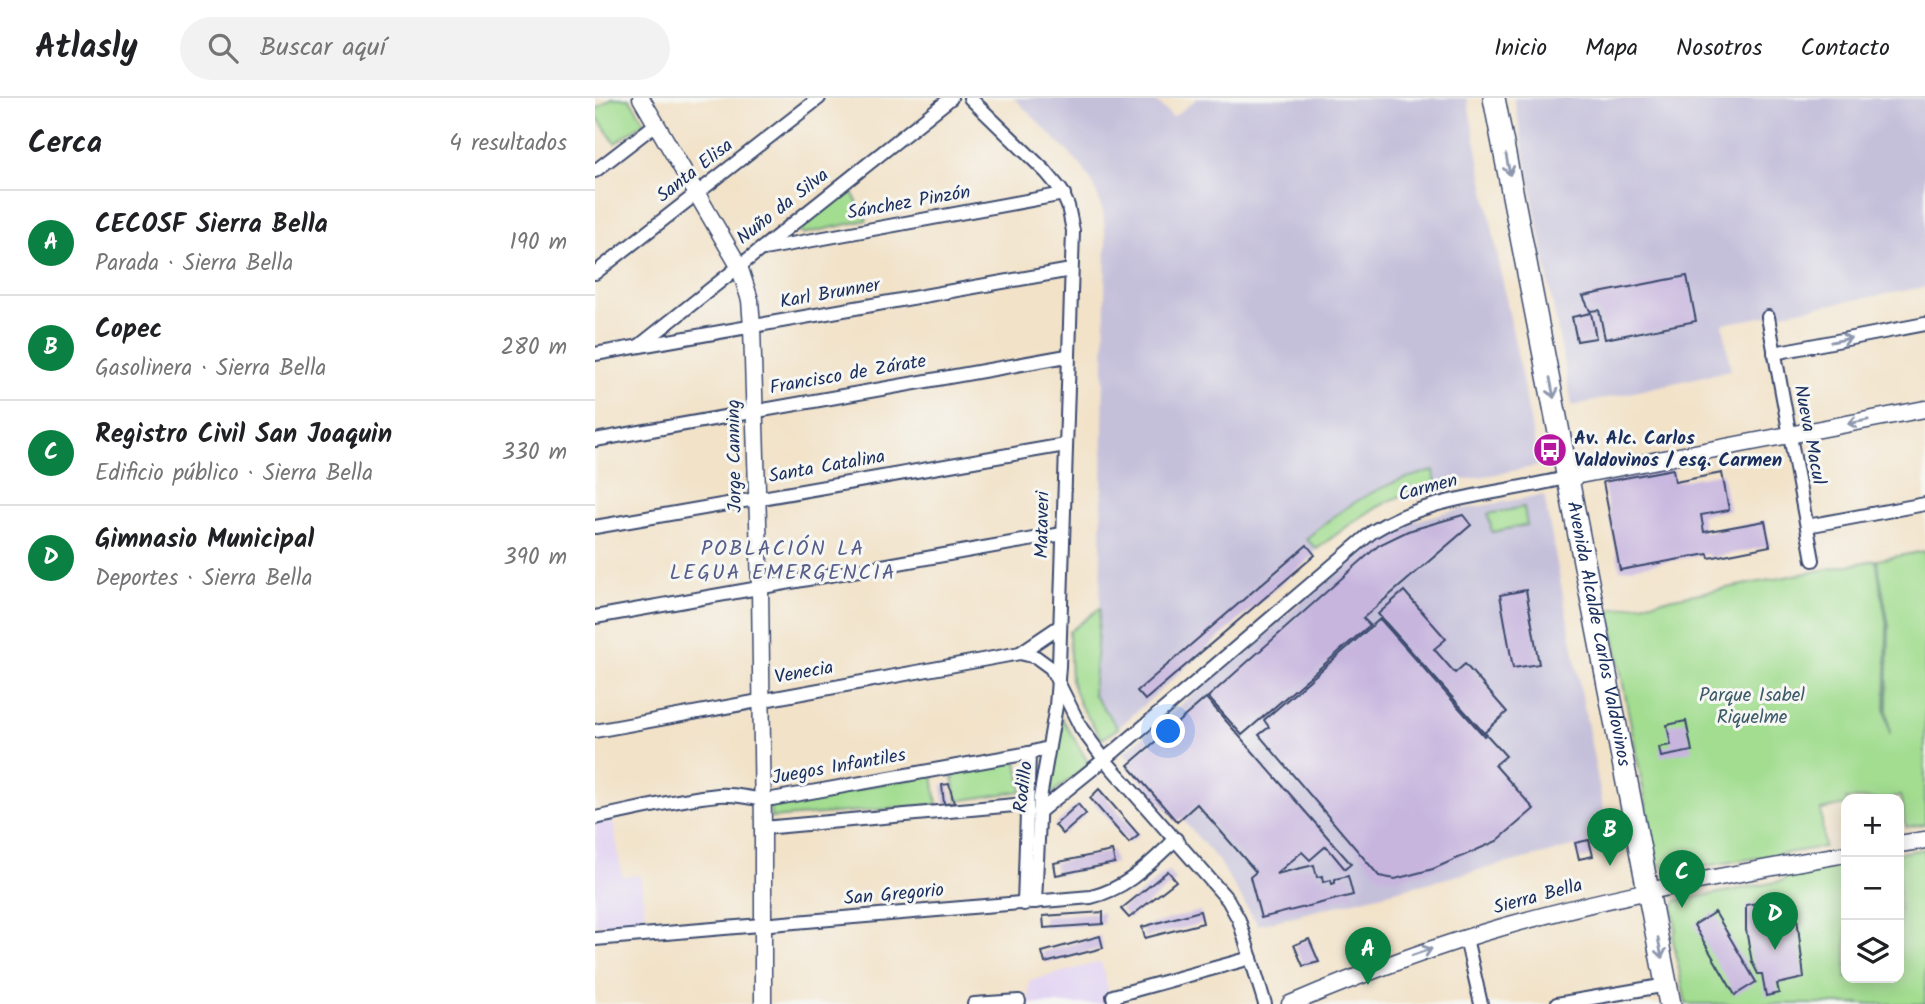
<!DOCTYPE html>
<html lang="es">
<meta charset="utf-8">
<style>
body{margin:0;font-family:Kalam,sans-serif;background:#f2f2f2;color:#202124}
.controls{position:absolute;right:21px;bottom:21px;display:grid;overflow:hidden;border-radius:14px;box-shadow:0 4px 18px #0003}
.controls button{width:63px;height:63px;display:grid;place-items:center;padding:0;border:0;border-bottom:2px solid #e0e0e0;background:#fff;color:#202124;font:35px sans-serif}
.you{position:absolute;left:574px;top:634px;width:24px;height:24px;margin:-18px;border:5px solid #fff;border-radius:50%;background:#1a73e8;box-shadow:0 0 0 10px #1a73e833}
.badge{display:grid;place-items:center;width:46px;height:46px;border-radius:50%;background:#0b8043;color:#fff;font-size:23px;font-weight:700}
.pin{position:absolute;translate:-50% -58px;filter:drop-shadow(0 2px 4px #0008)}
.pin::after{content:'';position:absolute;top:37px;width:24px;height:21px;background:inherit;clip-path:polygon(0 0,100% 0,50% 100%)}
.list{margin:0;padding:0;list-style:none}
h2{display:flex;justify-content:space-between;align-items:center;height:91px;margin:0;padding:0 28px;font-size:30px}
h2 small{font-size:23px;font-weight:400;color:#757577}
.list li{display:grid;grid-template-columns:46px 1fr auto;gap:21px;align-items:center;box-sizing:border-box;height:105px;padding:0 28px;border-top:2px solid #e0e0e0}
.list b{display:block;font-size:26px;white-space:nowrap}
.list p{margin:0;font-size:23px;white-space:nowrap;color:#757577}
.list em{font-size:23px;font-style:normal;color:#757577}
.icon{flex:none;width:38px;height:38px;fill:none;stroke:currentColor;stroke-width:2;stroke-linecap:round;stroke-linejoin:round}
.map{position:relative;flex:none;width:1330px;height:906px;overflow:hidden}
header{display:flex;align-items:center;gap:42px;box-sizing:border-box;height:98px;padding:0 35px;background:#fff;border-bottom:2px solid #e0e0e0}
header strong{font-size:33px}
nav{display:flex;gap:38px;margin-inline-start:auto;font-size:24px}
.search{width:490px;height:63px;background:#f2f2f2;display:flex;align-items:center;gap:18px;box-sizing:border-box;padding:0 24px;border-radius:38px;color:#757577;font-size:26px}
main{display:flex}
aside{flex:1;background:#fff}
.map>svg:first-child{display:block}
</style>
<header>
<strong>Atlasly</strong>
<div class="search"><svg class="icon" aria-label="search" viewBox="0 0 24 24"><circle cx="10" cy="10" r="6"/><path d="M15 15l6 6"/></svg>Buscar aquí</div>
<nav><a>Inicio</a><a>Mapa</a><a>Nosotros</a><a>Contacto</a></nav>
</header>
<main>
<aside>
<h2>Cerca<small>4 resultados</small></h2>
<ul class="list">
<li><span class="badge">A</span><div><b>CECOSF Sierra Bella</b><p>Parada · Sierra Bella</p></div><em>190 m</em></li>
<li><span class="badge">B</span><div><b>Copec</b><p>Gasolinera · Sierra Bella</p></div><em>280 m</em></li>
<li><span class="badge">C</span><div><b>Registro Civil San Joaquin</b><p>Edificio público · Sierra Bella</p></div><em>330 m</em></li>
<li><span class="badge">D</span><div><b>Gimnasio Municipal</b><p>Deportes · Sierra Bella</p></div><em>390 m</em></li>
</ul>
</aside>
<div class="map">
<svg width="1330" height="906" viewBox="0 0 1330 906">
<rect width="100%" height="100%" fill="#f6f6f2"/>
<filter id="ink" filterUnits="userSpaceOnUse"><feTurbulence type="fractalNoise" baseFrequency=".0143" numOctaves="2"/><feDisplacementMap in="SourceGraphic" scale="14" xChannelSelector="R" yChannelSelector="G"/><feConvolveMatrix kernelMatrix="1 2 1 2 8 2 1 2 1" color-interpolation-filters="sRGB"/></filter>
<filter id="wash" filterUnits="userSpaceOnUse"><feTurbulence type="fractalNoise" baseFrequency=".00686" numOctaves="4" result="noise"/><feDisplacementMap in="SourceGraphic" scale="28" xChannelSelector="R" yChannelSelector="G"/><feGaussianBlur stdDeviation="1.57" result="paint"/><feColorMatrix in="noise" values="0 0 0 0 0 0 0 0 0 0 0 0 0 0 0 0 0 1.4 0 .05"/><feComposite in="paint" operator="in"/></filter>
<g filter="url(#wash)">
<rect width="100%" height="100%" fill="#f2e2c8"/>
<!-- built -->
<g fill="#e2d4f3">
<path d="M18,722l9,56 18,-1 6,46 -51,4v-102z"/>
<path d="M506,864l11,42h-83v-23z"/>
</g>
<!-- industrial -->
<g fill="#c5c0da">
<path d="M419,0h138l21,19 25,-19h269l72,368 -103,19 -3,-14 -39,11 -39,20 -27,18 -22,19 11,11 -199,178 -25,-34 7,-86 6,-369 -3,-27 -9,-26 -13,-21z"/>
<path d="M919,0h411v189l-202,37 8,46 -159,36z"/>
<path d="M949,397l65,343 -351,87 -40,-65 -94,-107 242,-206 17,-11 32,-15 31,-9z"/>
</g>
<!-- green -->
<g fill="#a2dd90" stroke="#5e8677" stroke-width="2">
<path d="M17,0h17l16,24 -30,21 -20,-29v-4z"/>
<path d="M253,87l19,35 -64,14 -6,-3 2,-7z"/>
<path d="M839,373l2,14c-46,9 -83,36 -119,64l-11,-10c37,-33 79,-59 128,-68z"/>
<path d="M929,409l3,18 -35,7 -4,-18z"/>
<path d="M1330,453v273l-19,3 -6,-31 -19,3h-35v6l-25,5 3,37 -154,25 -13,-10 -48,-252 267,-50 11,66 -2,84 5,25 -3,-24 2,-85 -12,-66z"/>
<path d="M505,510l-7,86 25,34 -16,11 -23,-36 -8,-23 -2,-48z"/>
<path d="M467,620l27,46 -42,33z"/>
<path d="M422,663l5,30 -65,10 -5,-30z"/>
<path d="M338,677l4,30 -166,13 -1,-15z"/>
<path d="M1330,751v155h-239l-13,-64 3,-12 -3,-19 3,-8 106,-20 11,-10 53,-9v116h53v-125z"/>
</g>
<g id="blocks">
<!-- building -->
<g fill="#c7b5de">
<path d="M1092,178l9,45 -91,18 -6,-29 -9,1 -7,-15z"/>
<path d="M996,215l5,25 -19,3 -5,-24z"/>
<path d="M1078,371l2,13 47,-9 7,37 -28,5 3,17 61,-11 5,25 -61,12 -1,-4 -88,16 -17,-88z"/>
<path d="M868,417l8,10 -108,93 7,7 -128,110 -34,-38 171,-152 29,-14z"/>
<path d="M712,447l8,10 -170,145 -8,-9z"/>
<path d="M931,492l13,74 -26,4 -13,-73z"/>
<path d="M809,493l42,48 -12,10 21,24 10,-9 42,48 -23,21 -106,-119z"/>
<path d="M785,521l104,117 2,-2 20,22 -11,9 39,44 -37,32 -64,28 -38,10 -16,-3 -120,-141 10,-8 -5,-7z"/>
<path d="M611,600l145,166 -6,5 -19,-23 -16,14 -8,-8 -26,22 38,-9 3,12 5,-1 1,6 8,-2 1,4 3,-1v-4l13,-3 5,19 -92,23 -11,-41 6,-5 -59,-68 -20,18 -49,-57z"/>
<path d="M1091,623l6,30 -31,6 -2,-10 12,-2 -4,-20z"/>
<path d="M354,686l5,19 -10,1 -2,-19z"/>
<path d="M504,691l40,46 -10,8 -39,-45z"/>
<path d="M483,706l8,10 -23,20 -8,-9z"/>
<path d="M994,742l4,16 -14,3 -4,-16z"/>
<path d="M517,753l3,12 -59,12 -2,-12z"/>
<path d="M573,773l8,10 -47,37 -8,-9z"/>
<path d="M1193,799l3,12 6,8 7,61 -27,6 2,9 -13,3 -4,-22h-4l-6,-12 -6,-32v-25z"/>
<path d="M605,813l3,12 -58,15 -3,-11z"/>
<path d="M508,814v12l-59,4 -1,-12z"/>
<path d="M1120,814l41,70 -21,13 -41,-70z"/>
<path d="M505,838l3,12 -58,15 -3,-11z"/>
<path d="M714,841l10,23 -16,4 -9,-21z"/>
</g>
</g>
</g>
<g filter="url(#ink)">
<use href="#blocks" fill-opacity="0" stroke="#3b4a6e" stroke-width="2"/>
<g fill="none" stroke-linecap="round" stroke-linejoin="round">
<!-- minor casing -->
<g stroke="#3b4a6e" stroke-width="16">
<g id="minor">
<path d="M375,0l76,74 15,18 7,16 5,25 -14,435 -3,40 -16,92 -5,104"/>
<path d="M0,73l61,-47"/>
<path d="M169,151l300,-55"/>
<path d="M0,175l224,-175"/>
<path d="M1173,219l45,243"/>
<path d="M44,248l312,-248"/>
<path d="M1179,255l151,-29"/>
<path d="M0,256l476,-84"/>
<path d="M0,342l472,-84"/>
<path d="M1212,428l118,-22"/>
<path d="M0,429l470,-82"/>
<path d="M0,519l467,-83"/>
<path d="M425,555l16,4 15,11 30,60 23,31 124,141 11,20 26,84"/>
<path d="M0,633l425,-78 40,-27"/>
<path d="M444,714l77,-62 256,-218c58,-37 132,-38 197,-55"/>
<path d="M0,720c40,-8 82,-19 123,-23 20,-2 37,6 54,4l257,-46 19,-5"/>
<path d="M168,730l263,-24"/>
<path d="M429,806l5,-151"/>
<path d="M871,840l15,66"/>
<path d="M0,841l496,-42c37,-9 58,-33 85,-58"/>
<path d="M379,906l45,-3"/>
<path d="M520,906l-2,-8 138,-38"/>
<path d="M962,906l110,-19"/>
</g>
</g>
<!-- tertiary casing -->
<g stroke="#3b4a6e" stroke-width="19">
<g id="tertiary">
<path d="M46,0l98,168 11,34 2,27 8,260 3,241v176"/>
<path d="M974,379l356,-68"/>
<path d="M1304,746l26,-4"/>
<path d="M695,906c71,-30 142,-57 216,-78 112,-32 227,-52 340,-72"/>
</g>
</g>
<!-- primary casing -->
<g stroke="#3b4a6e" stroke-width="24">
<g id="primary">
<path id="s1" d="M899,0l176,906"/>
</g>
</g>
<!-- minor -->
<use href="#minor" stroke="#fff" stroke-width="12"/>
<!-- tertiary -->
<use href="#tertiary" stroke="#fff" stroke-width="16"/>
<!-- primary -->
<use href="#primary" stroke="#fff" stroke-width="21"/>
</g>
<!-- one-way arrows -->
<defs><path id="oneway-shaft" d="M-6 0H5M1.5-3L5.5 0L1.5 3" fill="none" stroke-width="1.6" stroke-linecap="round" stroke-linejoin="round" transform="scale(1.75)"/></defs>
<g stroke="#8d97ae">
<use href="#oneway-shaft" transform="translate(913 67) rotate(79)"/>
<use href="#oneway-shaft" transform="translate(1246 242) rotate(-11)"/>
<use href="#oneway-shaft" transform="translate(957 290) rotate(79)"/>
<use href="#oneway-shaft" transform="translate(1263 324) rotate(169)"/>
<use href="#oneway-shaft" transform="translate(1065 850) rotate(79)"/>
<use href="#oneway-shaft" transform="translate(827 854) rotate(-19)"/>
</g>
</g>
<!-- icons -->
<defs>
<g id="bus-disc" transform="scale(1.75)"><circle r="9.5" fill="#b5179e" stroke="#f6f6f2"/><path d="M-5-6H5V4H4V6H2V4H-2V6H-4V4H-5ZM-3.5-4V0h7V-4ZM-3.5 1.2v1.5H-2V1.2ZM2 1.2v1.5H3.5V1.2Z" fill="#fff"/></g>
</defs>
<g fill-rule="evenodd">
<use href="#bus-disc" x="955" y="352"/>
</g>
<g text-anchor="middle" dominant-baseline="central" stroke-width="6" stroke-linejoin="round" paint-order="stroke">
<!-- street labels -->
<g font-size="19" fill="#1b2f5e" stroke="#f6f6f2">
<text transform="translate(100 73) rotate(-38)">Santa Elisa</text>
<text transform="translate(314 105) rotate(-10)">Sánchez Pinzón</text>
<text transform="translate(188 109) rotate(-38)">Nuño da Silva</text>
<text transform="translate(235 196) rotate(-10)">Karl Brunner</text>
<text transform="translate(253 277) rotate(-10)">Francisco de Zárate</text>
<text transform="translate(1214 337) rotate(79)">Nueva Macul</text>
<text transform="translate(140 358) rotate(-91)">Jorge Canning</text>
<text transform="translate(232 369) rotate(-10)">Santa Catalina</text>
<text transform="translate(833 390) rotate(-15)">Carmen</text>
<text transform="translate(448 427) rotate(-89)">Mataveri</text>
<text stroke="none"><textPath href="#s1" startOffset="546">Avenida Alcalde Carlos Valdovinos</textPath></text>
<text transform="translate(209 575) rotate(-10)">Venecia</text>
<text transform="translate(244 669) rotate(-10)">Juegos Infantiles</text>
<text transform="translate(429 689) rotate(-83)">Rodillo</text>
<text transform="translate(299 797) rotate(-5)">San Gregorio</text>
<text transform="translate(943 799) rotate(-15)">Sierra Bella</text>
</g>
<!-- poi labels -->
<g font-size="19" font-weight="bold" fill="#1b2f5e" stroke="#f6f6f2" text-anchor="start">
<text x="979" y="341">Av. Alc. Carlos<tspan x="979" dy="22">Valdovinos / esq. Carmen</tspan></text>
</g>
<!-- park labels -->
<g font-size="19" fill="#3d5a6a" stroke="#f6f6f2">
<text x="1157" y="598">Parque Isabel<tspan x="1157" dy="22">Riquelme</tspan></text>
</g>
<!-- neighbourhood labels -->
<g font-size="21" letter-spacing="2" fill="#575e8b" stroke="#f6f6f2">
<text x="188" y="451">POBLACIÓN LA<tspan x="188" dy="24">LEGUA EMERGENCIA</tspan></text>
</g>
</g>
</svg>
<div class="controls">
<button>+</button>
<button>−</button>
<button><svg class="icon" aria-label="layers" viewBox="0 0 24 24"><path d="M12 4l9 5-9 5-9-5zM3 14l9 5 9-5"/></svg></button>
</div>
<div class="you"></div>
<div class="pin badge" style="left:773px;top:887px">A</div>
<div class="pin badge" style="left:1015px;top:768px">B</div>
<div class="pin badge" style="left:1087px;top:810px">C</div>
<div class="pin badge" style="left:1180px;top:852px">D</div>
</div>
</main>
